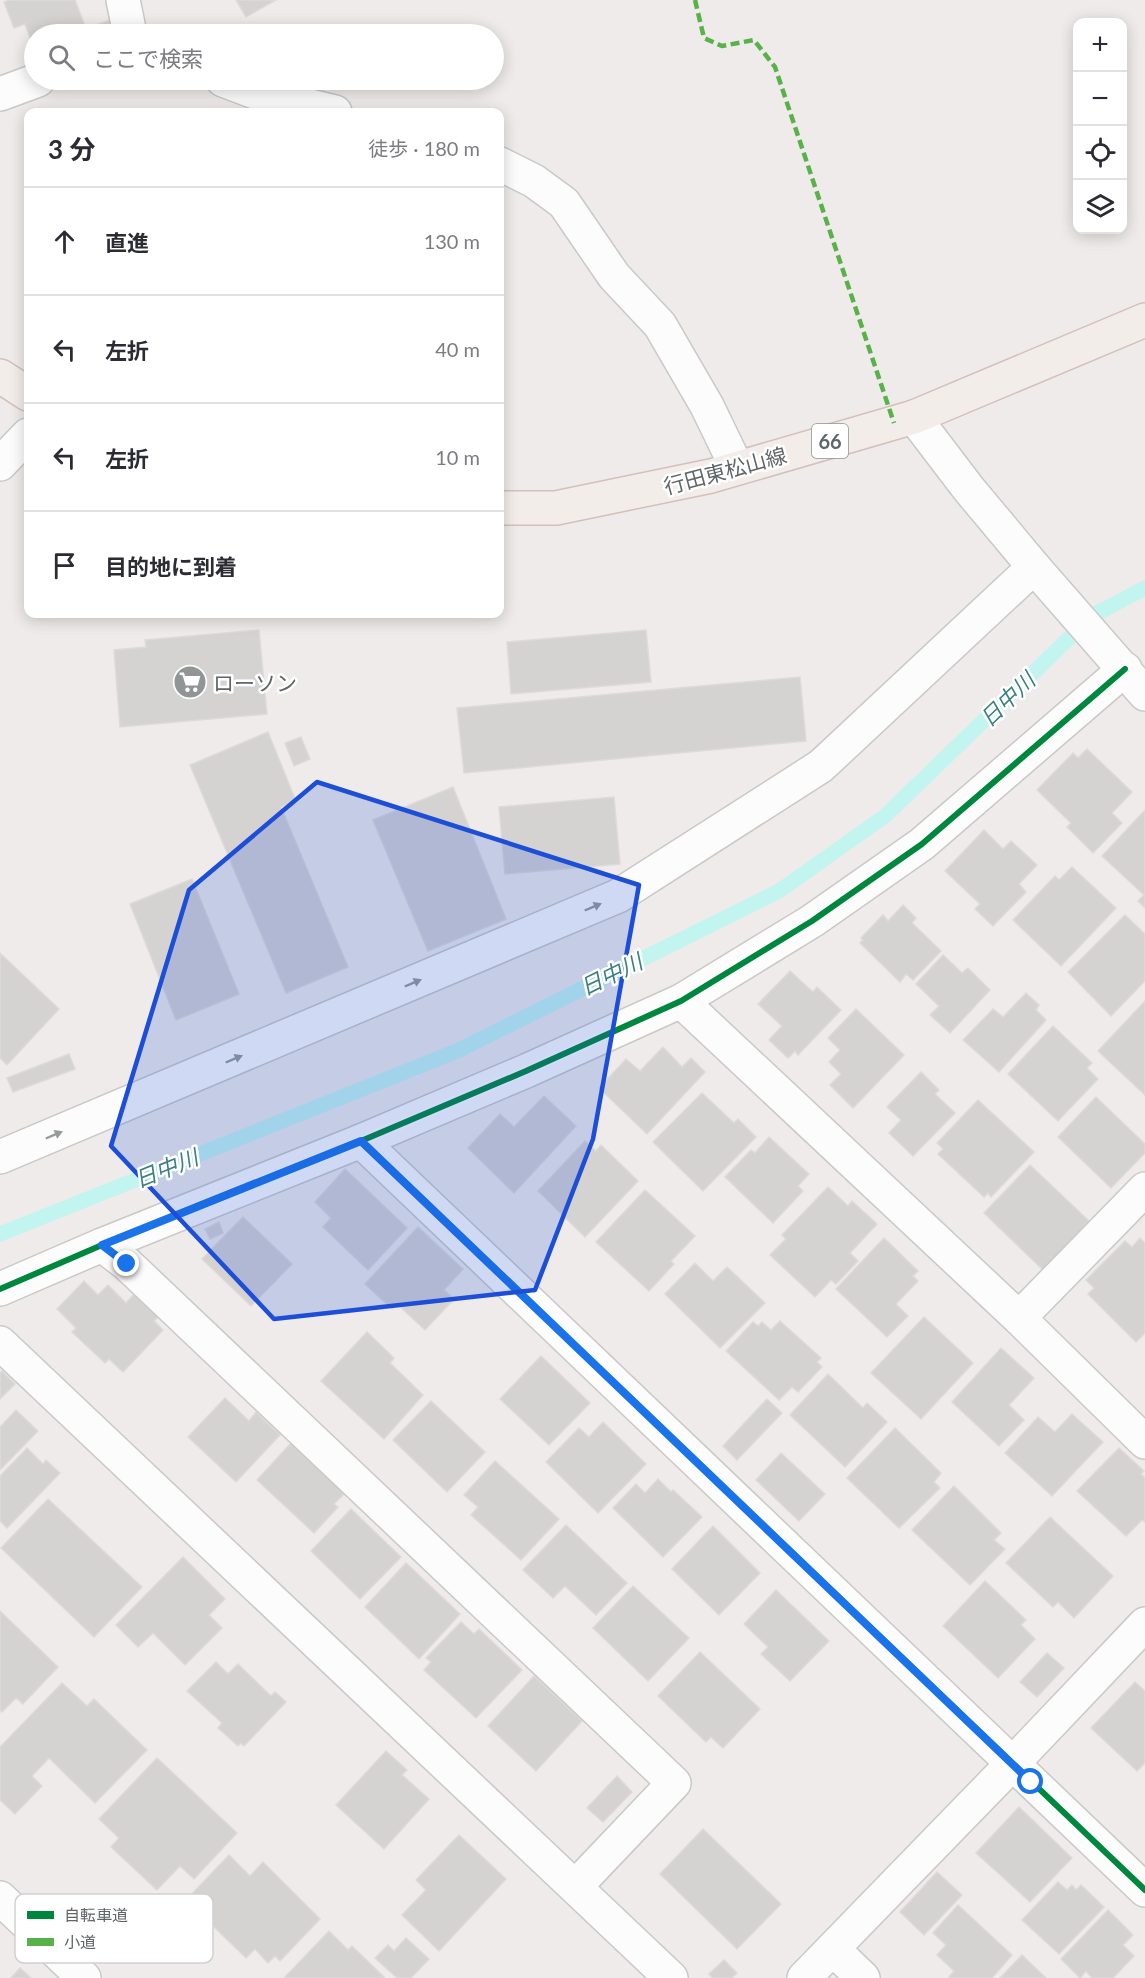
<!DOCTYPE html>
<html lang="ja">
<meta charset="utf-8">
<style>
body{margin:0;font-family:Lato,"Noto Sans JP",sans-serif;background:#f2f2f3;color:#2b2b33}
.controls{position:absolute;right:18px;top:18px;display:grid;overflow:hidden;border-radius:12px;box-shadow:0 3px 15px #0003}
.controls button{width:54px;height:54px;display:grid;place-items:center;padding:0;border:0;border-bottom:2px solid #e1e1e2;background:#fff;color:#2b2b33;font:30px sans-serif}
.stop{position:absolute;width:18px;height:18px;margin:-14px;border:4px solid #1a73e8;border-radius:50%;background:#fff}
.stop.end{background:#1a73e8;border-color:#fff;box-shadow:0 2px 6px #0008}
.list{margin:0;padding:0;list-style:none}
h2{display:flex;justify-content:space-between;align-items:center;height:78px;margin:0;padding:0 24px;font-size:26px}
h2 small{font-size:20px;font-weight:400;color:#7c7c81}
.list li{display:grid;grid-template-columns:39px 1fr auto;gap:18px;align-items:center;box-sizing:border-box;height:108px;padding:0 24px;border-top:2px solid #e1e1e2}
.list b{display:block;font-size:22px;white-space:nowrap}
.list em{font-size:20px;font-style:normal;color:#7c7c81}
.icon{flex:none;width:33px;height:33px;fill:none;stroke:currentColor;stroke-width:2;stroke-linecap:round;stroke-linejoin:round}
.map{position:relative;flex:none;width:1145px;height:1978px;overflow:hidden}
.search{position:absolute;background:#fff;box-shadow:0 3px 15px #0003;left:24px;top:24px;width:480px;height:66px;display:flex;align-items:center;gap:15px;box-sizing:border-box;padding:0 21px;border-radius:33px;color:#7c7c81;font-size:22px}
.panel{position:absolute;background:#fff;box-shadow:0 3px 15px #0003;left:24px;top:108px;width:480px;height:510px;border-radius:12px}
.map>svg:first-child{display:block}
</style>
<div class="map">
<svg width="1145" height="1978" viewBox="0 0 1145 1978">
<rect width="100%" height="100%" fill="#eeebea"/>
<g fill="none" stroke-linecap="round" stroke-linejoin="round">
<!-- stream -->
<path stroke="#c2f4f0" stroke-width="15" d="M0,1234l457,-183 322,-160 106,-75 207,-200 53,-28"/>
</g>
<!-- building -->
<g fill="#d5d2d2" stroke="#dddad9" stroke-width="1.5">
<path d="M10,0h65l13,34h-54v15l-9,-25 -11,4 -10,-26z"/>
<path d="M236,0h40l-30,17z"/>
<path d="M110,20l5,13 -15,1 -4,-9z"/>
<path d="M259,630l8,84 -147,13 -6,-77 32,-3 -1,-7z"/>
<path d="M646,630l5,52 -140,12 -4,-52z"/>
<path d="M800,677l6,64 -342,32 -7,-65z"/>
<path d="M268,732l28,69 -15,6 67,160 -62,26 -96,-228z"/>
<path d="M301,737l9,22 -16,7 -9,-23z"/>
<path d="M1087,749l45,43 -20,21 10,10 -29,30 -26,-26 4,-4 -34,-33 36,-37 5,5z"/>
<path d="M453,787l53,132 -78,32 -55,-131z"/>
<path d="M614,797l6,67 -115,10 -6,-67z"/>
<path d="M1145,810v98l-7,-7 6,-6 -42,-39z"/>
<path d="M984,830l19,19 8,-8 26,24 -18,19 7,8 -33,34 -18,-17 5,-5 -35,-33z"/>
<path d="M1072,867l44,41 -55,58 -48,-46 42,-44 4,4z"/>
<path d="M192,879l47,115 -63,26 -46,-116z"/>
<path d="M903,905l13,13 -4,5 29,28 -28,29 -7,-6 -6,8 -40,-39 3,-3 -2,-2 22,-23 5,6z"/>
<path d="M1125,915l20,19v47l-34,35 -43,-44z"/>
<path d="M0,953l59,56 -52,56 -7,-7z"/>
<path d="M943,955l19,18 6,-5 22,22 -40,43 -20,-18 9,-9 -23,-22z"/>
<path d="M790,971l23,21 4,-5 24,23 -43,45 -3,-4 -7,7 -19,-18 13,-14 -24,-22z"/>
<path d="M1026,993l13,12 -3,5 10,10 -47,52 -36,-32 30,-31 10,8z"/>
<path d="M1145,1001v94l-47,-44z"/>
<path d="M856,1009l48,46 -51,53 -23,-23 11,-11 -12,-12 11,-12 -12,-12z"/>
<path d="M1053,1026l39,37 -5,5 11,11 -40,42 -50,-47z"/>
<path d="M663,1047l19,20 9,-9 14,14 -58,62 -48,-46 27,-29 14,12z"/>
<path d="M69,1054l6,15 -62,23 -6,-14z"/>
<path d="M921,1072l18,18 -4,4 20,19 -42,43 -24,-23 12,-13 -14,-13z"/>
<path d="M702,1093l32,30 4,-4 18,18 -53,54 -50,-49z"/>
<path d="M544,1096l32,30 -62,67 -46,-45 32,-34 14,13z"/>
<path d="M1096,1097l49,47v9l-34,35 -53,-51z"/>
<path d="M978,1100l56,52 -43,45 -3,-4 -4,4 -46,-43 5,-5 -6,-6z"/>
<path d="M769,1137l40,37 -11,12 5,5 -30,32 -48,-46 26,-27 4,3z"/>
<path d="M585,1141l11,10 5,-6 37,36 -53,56 -47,-46z"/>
<path d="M1030,1165l59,56 -46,49 -59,-57z"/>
<path d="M345,1169l62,59 -39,42 -45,-43 8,-9 -16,-16z"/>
<path d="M828,1187l20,19 4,-5 25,23 -27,29 8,8 -22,23 -5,-4 -16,17 -45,-42 16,-16 -4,-4z"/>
<path d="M645,1190l50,46 -24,25 3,3 -25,27 -53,-49z"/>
<path d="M243,1217l49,47 -41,42 -49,-47z"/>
<path d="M219,1222l4,11 -13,6 -5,-10z"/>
<path d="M418,1227l45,42 -19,21 10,9 -29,31 -28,-26 -5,5 -27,-25z"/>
<path d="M884,1238l34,33 -5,5 5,5 -22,23 12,12 -21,21 -51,-48z"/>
<path d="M1140,1238l5,5v90l-9,9 -48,-48 6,-6 -8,-8 39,-39 7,6z"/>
<path d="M695,1263l18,18 14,-14 38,36 -45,45 -55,-54z"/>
<path d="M84,1281l14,14 10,-10 18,18 9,-10 24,23 -5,5 9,9 -40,42 -14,-13 -4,4 -33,-31 4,-4 -19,-19z"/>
<path d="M924,1317l49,46 -52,56 -50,-46z"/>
<path d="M780,1321l41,37 -4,4 5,5 -24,25 -6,-5 -13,13 -53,-49 27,-29 5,4 4,-4 9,8z"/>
<path d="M367,1332l27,26 -4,5 33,32 -39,44 -63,-58z"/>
<path d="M1001,1348l33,30 -25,27 15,15 -25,26 -47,-44z"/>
<path d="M541,1356l49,47 -41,42 -49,-46z"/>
<path d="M2,1371l13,13 -15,15v-26z"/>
<path d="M828,1374l35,34 4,-5 20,19 -42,45 -55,-52z"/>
<path d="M225,1398l24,23 7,-9 24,23 -44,47 -48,-45z"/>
<path d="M767,1399l15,14 -45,47 -14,-14z"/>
<path d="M431,1401l54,51 -38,40 -54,-52z"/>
<path d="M16,1410l22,21 -38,39v-43z"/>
<path d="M1072,1414l31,28 -51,54 -47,-43 33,-36 17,15z"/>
<path d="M603,1422l43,42 -48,49 -52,-51 33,-34 10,9z"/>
<path d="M895,1428l46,45 -7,9 6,6 -41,40 -52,-50z"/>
<path d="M291,1443l54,50 -11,11 4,3 -24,26 -57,-53z"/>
<path d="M27,1448l16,16 3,-4 14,13 -53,55 -7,-7v-45z"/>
<path d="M1119,1448l25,23 -3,3 4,4v44l-3,-2 -16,16 -49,-45z"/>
<path d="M781,1453l44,41 -26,27 -43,-41z"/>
<path d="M495,1461l64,58 -38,41 -50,-45 7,-8 -14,-12z"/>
<path d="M658,1479l13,13 2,-2 29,27 -39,40 -50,-49 23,-24 9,9z"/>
<path d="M954,1486l47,47 -7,7 11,9 -35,36 -58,-55z"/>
<path d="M48,1499l94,88 -48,50 -93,-89z"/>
<path d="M351,1509l50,48 -41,42 -49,-48z"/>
<path d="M1050,1517l63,59 -39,42 -16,-16 -5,5 -47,-44z"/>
<path d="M566,1525l61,58 -31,32 -31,-29 -12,12 -30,-28z"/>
<path d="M713,1526l47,47 -41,42 -47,-46z"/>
<path d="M183,1557l42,42 -16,16 13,13 -37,37 -32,-32 -15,14 -22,-22z"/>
<path d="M406,1563l54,51 -41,45 -54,-52z"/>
<path d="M985,1581l41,39 -5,5 14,14 -37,39 -55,-52z"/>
<path d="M633,1586l56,52 -41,43 -55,-53z"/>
<path d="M776,1590l53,51 -39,40 -29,-27 7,-7 -24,-23z"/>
<path d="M0,1611l58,56 -35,37 -7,-6 -14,14 -2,-2z"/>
<path d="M461,1622l13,12 5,-5 43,41 -46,48 -52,-48 7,-8 -5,-4z"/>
<path d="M700,1652l60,57 -37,39 -12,-11 -5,5 -48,-46z"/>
<path d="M1047,1653l17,15 -27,29 -17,-15z"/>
<path d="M216,1662l12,12 10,-10 33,32 4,-4 11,10 -42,44 -3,-3 -3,3 -20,-18 4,-5 -35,-32z"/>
<path d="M534,1676l48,45 -46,50 -48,-45z"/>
<path d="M1135,1682l10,9v72l-8,8 -46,-43z"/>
<path d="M62,1683l25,23 7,-7 53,51 -52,53 -46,-45 -17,18 10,10 -27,28 -15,-14v-53z"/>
<path d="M386,1751l21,19 -5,5 27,24 -45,50 -48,-44z"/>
<path d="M157,1758l80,75 -43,46 -14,-13 -23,24 -46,-43 8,-9 -20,-19z"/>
<path d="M617,1776l15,16 -29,30 -16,-14z"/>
<path d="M1019,1807l53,51 -42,44 -54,-49z"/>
<path d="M703,1829l78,75 -44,45 -77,-75z"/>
<path d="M459,1835l47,44 -67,72 -37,-36 24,-25 -10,-10z"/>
<path d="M229,1855l21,21 13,-14 57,57 -40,42 -5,-5 -7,7 -13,-14 -9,9 -60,-58z"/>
<path d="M937,1872l25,23 -38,40 -24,-23z"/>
<path d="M1058,1882l9,8 5,-5 4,5 5,-5 23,22 -45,47 -37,-34z"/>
<path d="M958,1905l54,50 -20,23h-42l-1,-1 5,-6 -17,-16 9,-10 -13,-12z"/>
<path d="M1108,1910l25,25 -10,10 11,11 -21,22h-21l-6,-7 -6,7 -19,-19z"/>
<path d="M329,1931l19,19 4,-4 33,32h-101z"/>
<path d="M406,1938l23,21 -18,19h-14l-22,-20 13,-13 6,6z"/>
<path d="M1022,1955l24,23h-46z"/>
<path d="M724,1960l13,13 -5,5h-19l-4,-4z"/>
<path d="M20,1968l11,10h-20z"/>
</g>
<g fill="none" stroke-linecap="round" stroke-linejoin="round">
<!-- minor casing -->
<g stroke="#c9c9c8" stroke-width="36">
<g id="minor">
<path d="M123,0l7,34"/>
<path d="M223,80l37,14 75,18"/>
<path d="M0,94l38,-14"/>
<path d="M500,164l34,17 30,22 50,73 46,49 47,81 30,62"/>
<path d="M914,417l54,71 66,79 111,127"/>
<path d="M0,464l28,-29"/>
<path d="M681,1001l338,317 126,124"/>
<path d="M361,1141l784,749"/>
<path d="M0,1157l618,-261 203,-130 213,-199"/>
<path d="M102,1245l25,19 547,519 -98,103"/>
<path d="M0,1289l102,-44 259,-104 165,-70 155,-70 131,-80 110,-77 203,-175"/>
<path d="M1019,1318l126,-129"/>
<path d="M0,1343l671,635"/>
<path d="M0,1898l84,80"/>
<path d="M833,1949l30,29"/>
<path d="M804,1978l208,-214 133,-140"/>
</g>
</g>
<!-- major casing -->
<g stroke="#d4c0ba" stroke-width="36">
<g id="major">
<path d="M0,376l28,18"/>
<path d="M500,508h56l155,-32 203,-59 231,-97"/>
</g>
</g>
<!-- minor -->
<use href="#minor" stroke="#fcfcfc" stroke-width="33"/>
<!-- major -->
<use href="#major" stroke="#f3edea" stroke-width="33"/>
<!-- quiet -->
<path stroke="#59b14a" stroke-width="4.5" stroke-dasharray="9 4.5" stroke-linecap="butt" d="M695,0l9,38 18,8 32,-6 21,27 119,356"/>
<!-- cycleway casing -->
<g stroke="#fff" stroke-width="10">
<g id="cycleway">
<path d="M361,1141l784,749"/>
<path d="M0,1289l102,-44 259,-104 165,-70 155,-70 131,-80 110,-77 203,-175"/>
</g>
</g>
<!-- cycleway -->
<use href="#cycleway" stroke="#00873e" stroke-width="6"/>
</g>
<!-- one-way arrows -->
<defs><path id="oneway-solid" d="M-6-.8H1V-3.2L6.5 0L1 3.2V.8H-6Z" transform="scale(1.5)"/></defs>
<g fill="#969a9b">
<use href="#oneway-solid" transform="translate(593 907) rotate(-23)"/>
<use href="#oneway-solid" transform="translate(413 983) rotate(-23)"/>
<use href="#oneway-solid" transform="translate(234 1059) rotate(-23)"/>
<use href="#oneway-solid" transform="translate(54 1135) rotate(-23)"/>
</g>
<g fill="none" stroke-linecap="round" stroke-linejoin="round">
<!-- route -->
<path stroke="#1a73e8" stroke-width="8" d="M127,1264l-25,-19 259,-104 670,641"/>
</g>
<!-- marked area -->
<path fill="#1d4ed8" fill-opacity="0.2" stroke="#1d4ed8" stroke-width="4.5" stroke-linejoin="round" d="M317,782l322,103 -46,254 -58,151 -261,29 -163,-173 78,-256z"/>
<!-- icons -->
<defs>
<g id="supermarket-disc" transform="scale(1.725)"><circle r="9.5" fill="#919595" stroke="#fff"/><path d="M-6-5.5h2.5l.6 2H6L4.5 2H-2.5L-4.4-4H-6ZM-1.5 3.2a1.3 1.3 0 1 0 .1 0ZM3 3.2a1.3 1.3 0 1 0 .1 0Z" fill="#fff"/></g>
</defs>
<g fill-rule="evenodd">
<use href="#supermarket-disc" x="190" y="682"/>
</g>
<g text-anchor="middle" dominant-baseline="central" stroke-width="5" stroke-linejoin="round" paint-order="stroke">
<!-- shield labels -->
<rect fill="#fff" stroke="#8f9495" stroke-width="1.5" x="812" y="424" width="36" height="34" rx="4.5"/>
<g font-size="20" font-weight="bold" fill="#5f6667">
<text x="830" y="441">66</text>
</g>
<!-- street labels -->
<g font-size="21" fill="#5f6667" stroke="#fff">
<text transform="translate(725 470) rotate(-15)">行田東松山線</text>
</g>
<!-- poi labels -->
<g font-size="21" fill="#5f6667" stroke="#fff" text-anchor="start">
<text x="213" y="682">ローソン</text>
</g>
<!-- water labels -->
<g font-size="22" font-style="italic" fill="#3b8080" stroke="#fff">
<text transform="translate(1007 699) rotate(-44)">日中川</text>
<text transform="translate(611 974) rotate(-26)">日中川</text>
<text transform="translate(166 1168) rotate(-22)">日中川</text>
</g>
</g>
<!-- legend -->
<rect x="15" y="1894" width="198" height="69" rx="9" fill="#fff" stroke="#cfd1d1" stroke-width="1.5"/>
<rect x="27" y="1911" width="27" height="8" fill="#00873e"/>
<rect x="27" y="1938" width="27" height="8" fill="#59b14a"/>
<g font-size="16" fill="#5f6667">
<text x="64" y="1921">自転車道</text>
<text x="64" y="1948">小道</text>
</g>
</svg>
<div class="controls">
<button>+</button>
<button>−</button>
<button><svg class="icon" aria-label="locate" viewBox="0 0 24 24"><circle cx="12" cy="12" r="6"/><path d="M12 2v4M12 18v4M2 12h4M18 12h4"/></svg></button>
<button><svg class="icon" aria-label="layers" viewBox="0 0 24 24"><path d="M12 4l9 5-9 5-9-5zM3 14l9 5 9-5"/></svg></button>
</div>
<div class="stop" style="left:1031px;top:1782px"></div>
<div class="stop end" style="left:127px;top:1264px"></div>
<div class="search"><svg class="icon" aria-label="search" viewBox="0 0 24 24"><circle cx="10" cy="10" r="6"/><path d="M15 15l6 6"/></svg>ここで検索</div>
<section class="panel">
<h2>3 分<small>徒歩 · 180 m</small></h2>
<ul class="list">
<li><svg class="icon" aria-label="ahead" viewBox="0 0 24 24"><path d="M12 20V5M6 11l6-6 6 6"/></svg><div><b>直進</b></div><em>130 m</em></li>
<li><svg class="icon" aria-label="left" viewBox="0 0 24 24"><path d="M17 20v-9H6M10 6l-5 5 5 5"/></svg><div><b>左折</b></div><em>40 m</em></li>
<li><svg class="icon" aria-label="left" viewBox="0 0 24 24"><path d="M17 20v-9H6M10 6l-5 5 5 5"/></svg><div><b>左折</b></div><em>10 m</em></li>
<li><svg class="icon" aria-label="arrive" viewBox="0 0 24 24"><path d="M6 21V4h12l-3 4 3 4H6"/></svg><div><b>目的地に到着</b></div></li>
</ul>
</section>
</div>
